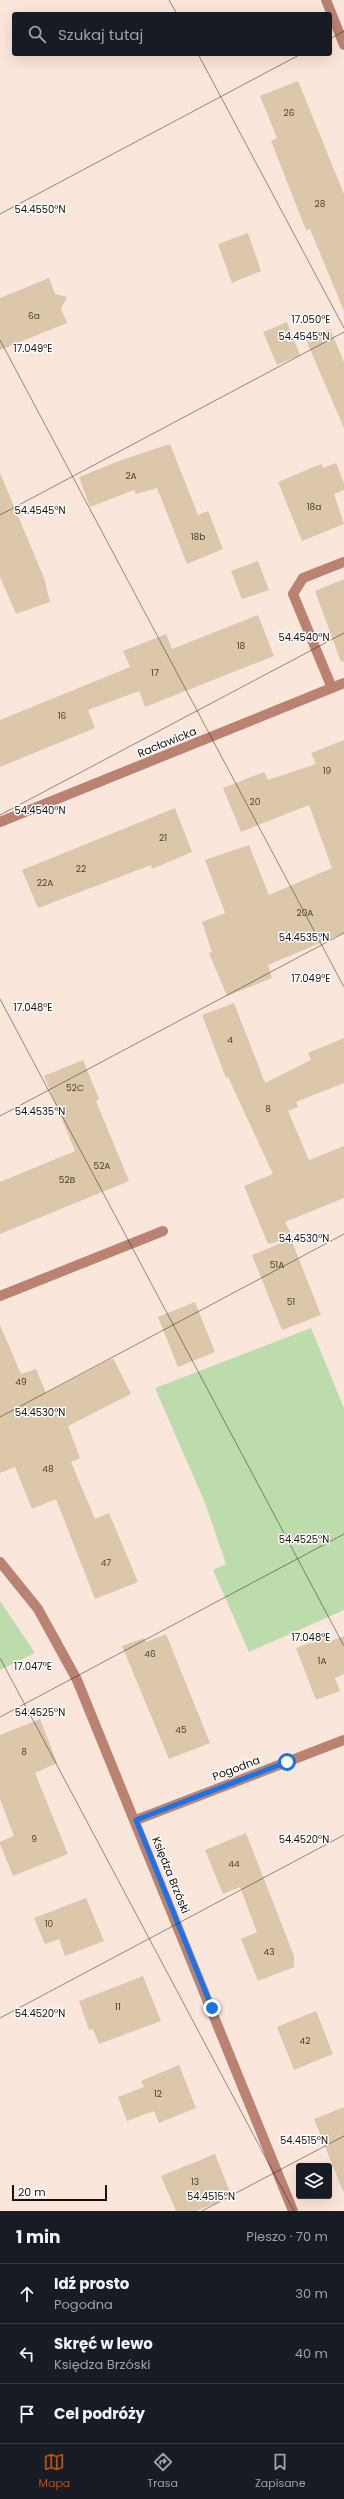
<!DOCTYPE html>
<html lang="pl">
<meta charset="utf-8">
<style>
body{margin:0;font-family:Poppins,sans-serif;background:#20242c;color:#f1f3f6}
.controls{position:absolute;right:12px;bottom:12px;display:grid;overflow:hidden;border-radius:4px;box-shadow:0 4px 16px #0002}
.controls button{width:36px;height:36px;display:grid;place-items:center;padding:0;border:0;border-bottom:1px solid #363941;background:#171b24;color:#f1f3f6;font:20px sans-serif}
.scale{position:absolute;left:12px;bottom:10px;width:95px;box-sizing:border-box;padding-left:4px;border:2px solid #1a0f09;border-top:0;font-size:11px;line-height:14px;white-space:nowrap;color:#1a0f09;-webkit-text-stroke:3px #fff;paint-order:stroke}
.stop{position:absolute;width:12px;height:12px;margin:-9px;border:3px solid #1a73e8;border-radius:50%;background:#fff}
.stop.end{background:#1a73e8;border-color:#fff;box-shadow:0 1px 4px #0008}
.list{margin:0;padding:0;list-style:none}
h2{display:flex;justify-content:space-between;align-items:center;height:52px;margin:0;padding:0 16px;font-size:17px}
h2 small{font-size:13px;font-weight:400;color:#9ea1a6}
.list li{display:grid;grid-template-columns:26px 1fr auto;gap:12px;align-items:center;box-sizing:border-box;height:60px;padding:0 16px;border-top:1px solid #363941}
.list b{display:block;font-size:15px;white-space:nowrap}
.list p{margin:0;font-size:13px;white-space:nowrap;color:#9ea1a6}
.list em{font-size:13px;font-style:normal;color:#9ea1a6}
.icon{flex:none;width:22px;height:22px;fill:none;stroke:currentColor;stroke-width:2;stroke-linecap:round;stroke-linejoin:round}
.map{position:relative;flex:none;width:344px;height:2211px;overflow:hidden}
.search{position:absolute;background:#171b24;box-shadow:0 4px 16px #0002;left:12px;right:12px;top:12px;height:44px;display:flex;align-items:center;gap:10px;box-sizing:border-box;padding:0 14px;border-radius:4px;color:#9ea1a6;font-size:15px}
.sheet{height:232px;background:#171b24}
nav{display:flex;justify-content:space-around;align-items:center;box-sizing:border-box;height:56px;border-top:1px solid #363941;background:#171b24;font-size:11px;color:#9ea1a6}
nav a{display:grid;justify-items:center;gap:2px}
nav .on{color:#b45309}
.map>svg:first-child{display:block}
</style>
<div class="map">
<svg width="344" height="2211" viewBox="0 0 344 2211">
<rect width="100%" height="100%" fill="#fbe6db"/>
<!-- green -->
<g fill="#bddcab">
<path d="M311,1328l33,80v202l-95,42 -36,-82 13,-6 -21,-61 -50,-115z"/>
<path d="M0,1601l35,52 -35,17z"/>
</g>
<!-- building -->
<g fill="#dcc7ab">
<path d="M298,81l46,113v117l-34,-82 -4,1 -35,-89 6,-3 -17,-42z"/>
<path d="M248,233l13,38 -29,12 -14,-39z"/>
<path d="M49,278l6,16 12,3 -6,12 6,14 -67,27v-52z"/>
<path d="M287,322l13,33 -23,10 -14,-33z"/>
<path d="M330,329l14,33v66l-38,-88z"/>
<path d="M170,444l28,71 10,-4 15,38 -36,15 -30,-76 -21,6 -2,-4 -44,17 -11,-30 45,-18z"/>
<path d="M336,463l8,20v7l-10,4 10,30 -42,17 -24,-59 43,-18 2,4z"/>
<path d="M0,473l44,105 6,24 -34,12 -16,-37z"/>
<path d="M258,561l11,29 -27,9 -11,-28z"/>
<path d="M344,579v82l-3,1 -26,-71z"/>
<path d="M258,615l16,41 -129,51 -6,-16 -51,19 7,18 -95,39v-47l130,-53 -7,-16 43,-17 6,15z"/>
<path d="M344,740v193l-76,32 4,13 -45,18 -18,-43 3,-1 -10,-30 23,-9 -20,-53 44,-15 20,50 63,-27 -23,-63 -68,27 -18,-44 41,-16 4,8 48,-16 -5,-11z"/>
<path d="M175,808l17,44 -40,17 -1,-4 -113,43 -16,-38z"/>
<path d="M234,1003l31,80 46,-23 -3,-7 36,-15v45l-48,19 2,5 -10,4 21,49 35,-14v52l-59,24 8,16 -25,6 -24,-58 29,-12 -45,-97 -2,1 -24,-63z"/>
<path d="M83,1060l16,39 -3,2 33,80 -129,53v-52l75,-31 -31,-75z"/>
<path d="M291,1239l30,76 -39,15 -30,-75z"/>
<path d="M195,1302l20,50 -37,15 -20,-50z"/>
<path d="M0,1325l21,49 15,-5 10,24 67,-35 18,36 -63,32 12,32 -9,4 24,57 14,-6 29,69 -43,17 -39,-100 -24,10 -17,-42 -15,6z"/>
<path d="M166,1634l44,109 -41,16 -47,-113 22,-8 2,4z"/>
<path d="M344,1636v38l-9,4 5,13 -24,9 -20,-52 30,-11 2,5z"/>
<path d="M40,1719l17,44 -22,10 33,81 -55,22 -13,-32v-2l14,-6 -14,-37v-64z"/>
<path d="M246,1833l48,123v11l-36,14 -17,-42 16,-7 -17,-45 -17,7 -18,-44z"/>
<path d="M86,1898l18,43 -39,15 -6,-17 -14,5 -11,-26z"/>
<path d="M143,1976l18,45 -62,23 -6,-15 -4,1 -10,-29z"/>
<path d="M316,2011l17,43 -39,16 -17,-43z"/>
<path d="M179,2065l17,43 -37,15 -5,-12 -27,10 -9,-24 26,-10 -3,-6z"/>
<path d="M344,2107v84h-1l-29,-72z"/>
<path d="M215,2154l17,43 -36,14h-20l-15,-35z"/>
</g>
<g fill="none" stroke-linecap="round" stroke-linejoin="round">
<!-- service -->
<g stroke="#ba8271" stroke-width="10">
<path d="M332,688l-39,-94 10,-16 41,-16"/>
<path d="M0,1296l163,-65"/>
</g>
<!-- minor -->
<g stroke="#ba8271" stroke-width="10">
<path d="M0,822l344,-139"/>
<path d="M0,1562l38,47 39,71 216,531"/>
<path d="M136,1820l208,-80"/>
</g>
<!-- tertiary -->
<path stroke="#ba8271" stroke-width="10" d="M326,0l18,45"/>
</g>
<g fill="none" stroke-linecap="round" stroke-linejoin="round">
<!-- route -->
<path stroke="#1a73e8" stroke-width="5" d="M212,2008l-76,-188 151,-58"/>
</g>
<!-- ticks -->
<path fill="none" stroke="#1a0f09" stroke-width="1" stroke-opacity="0.45" d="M169,0l8,14M330,39l14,-8M198,54l146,274M0,214l301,-160M0,340l344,647M0,515l344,-183M0,815l344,-182M0,999l344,647M0,1116l344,-183M0,1417l344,-183M0,1658l294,553M0,1717l344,-183M0,2018l344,-183M202,2211l142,-75"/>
<g text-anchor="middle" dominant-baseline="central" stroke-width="3" stroke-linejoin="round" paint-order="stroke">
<!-- number labels -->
<g font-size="9" fill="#4a3d32">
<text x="289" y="113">26</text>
<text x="320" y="204">28</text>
<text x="34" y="316">6a</text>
<text x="131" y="476">2A</text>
<text x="314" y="507">18a</text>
<text x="198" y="537">18b</text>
<text x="241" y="646">18</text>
<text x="155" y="673">17</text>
<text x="62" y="716">16</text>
<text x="327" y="771">19</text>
<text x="255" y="802">20</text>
<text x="163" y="838">21</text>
<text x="81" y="869">22</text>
<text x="45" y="883">22A</text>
<text x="305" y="913">20A</text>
<text x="230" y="1040">4</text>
<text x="75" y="1088">52C</text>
<text x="268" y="1109">8</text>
<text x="102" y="1166">52A</text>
<text x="67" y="1180">52B</text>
<text x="277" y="1265">51A</text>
<text x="291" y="1302">51</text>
<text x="21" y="1382">49</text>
<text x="48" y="1469">48</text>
<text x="106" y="1563">47</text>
<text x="150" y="1654">46</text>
<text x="322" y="1661">1A</text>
<text x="181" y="1730">45</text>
<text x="24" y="1752">8</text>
<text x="34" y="1839">9</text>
<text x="234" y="1864">44</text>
<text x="49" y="1924">10</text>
<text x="269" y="1952">43</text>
<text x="118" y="2007">11</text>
<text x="305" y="2041">42</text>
<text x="158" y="2094">12</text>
<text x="195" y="2182">13</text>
</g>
<!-- street labels -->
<g font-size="11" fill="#1a0f09" stroke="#fff">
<text transform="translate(167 742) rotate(-22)">Racławicka</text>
<text transform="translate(236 1768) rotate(-21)">Pogodna</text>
<text transform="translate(171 1875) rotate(68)">Księdza Brzóski</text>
</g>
</g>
<g font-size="10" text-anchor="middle" fill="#1a0f09" stroke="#fff" stroke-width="3" stroke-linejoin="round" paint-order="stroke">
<text x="40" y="213">54.4550°N</text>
<text x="311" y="323">17.050°E</text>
<text x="304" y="340">54.4545°N</text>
<text x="33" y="352">17.049°E</text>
<text x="40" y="514">54.4545°N</text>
<text x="304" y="641">54.4540°N</text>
<text x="40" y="814">54.4540°N</text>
<text x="304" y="941">54.4535°N</text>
<text x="311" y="982">17.049°E</text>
<text x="33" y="1011">17.048°E</text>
<text x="40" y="1115">54.4535°N</text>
<text x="304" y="1242">54.4530°N</text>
<text x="40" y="1416">54.4530°N</text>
<text x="304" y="1543">54.4525°N</text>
<text x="311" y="1641">17.048°E</text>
<text x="33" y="1670">17.047°E</text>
<text x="40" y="1716">54.4525°N</text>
<text x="304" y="1843">54.4520°N</text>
<text x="40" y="2017">54.4520°N</text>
<text x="304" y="2144">54.4515°N</text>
<text x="211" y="2200">54.4515°N</text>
</g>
</svg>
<div class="controls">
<button><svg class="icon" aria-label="layers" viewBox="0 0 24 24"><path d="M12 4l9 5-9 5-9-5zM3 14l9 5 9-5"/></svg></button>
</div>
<div class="scale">20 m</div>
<div class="stop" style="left:287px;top:1762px"></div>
<div class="stop end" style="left:212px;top:2008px"></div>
<div class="search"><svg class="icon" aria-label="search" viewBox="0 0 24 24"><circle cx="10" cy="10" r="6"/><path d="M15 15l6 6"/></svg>Szukaj tutaj</div>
</div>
<section class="sheet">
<h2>1 min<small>Pieszo · 70 m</small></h2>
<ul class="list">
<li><svg class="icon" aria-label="ahead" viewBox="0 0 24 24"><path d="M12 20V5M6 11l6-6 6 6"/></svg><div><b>Idź prosto</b><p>Pogodna</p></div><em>30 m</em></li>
<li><svg class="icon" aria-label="left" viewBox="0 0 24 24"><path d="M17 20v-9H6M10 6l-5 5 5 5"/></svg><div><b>Skręć w lewo</b><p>Księdza Brzóski</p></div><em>40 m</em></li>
<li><svg class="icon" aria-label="arrive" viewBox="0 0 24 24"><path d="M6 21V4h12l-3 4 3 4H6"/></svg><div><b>Cel podróży</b></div></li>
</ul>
</section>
<nav>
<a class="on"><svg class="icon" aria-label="map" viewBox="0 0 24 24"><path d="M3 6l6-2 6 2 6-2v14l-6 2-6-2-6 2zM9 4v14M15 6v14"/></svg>Mapa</a>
<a><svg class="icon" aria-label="directions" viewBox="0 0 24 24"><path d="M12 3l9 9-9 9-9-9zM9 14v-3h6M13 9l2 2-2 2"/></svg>Trasa</a>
<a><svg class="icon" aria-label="saved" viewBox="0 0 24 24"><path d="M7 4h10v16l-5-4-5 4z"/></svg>Zapisane</a>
</nav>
